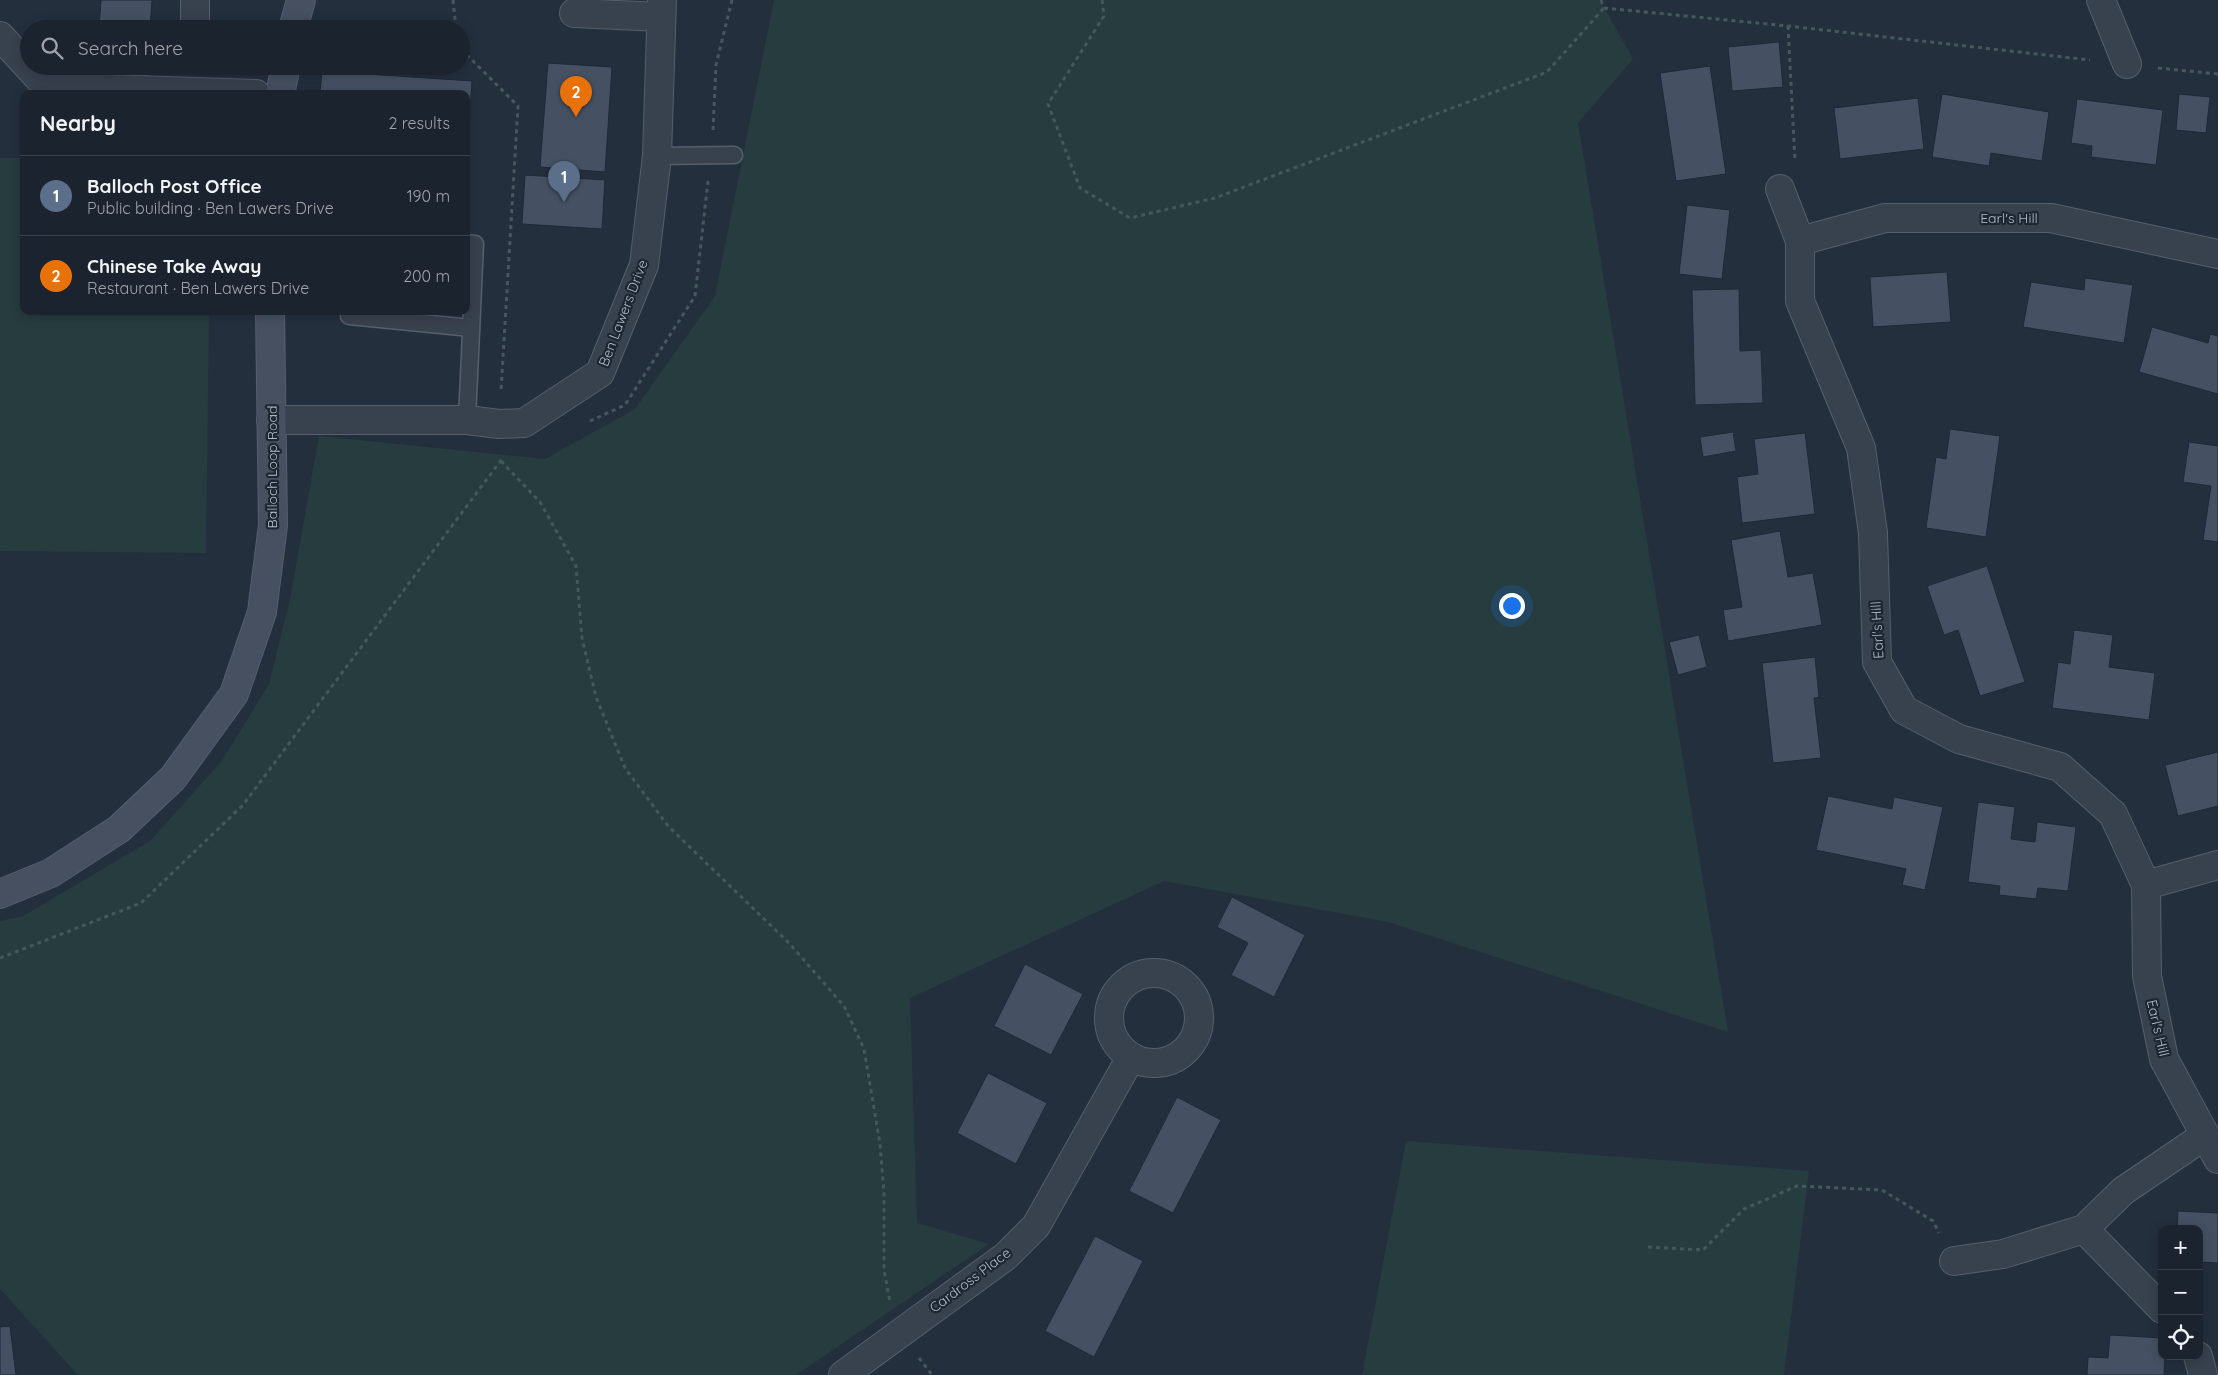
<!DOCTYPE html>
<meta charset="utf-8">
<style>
body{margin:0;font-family:Quicksand,sans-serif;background:#242b36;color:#f1f3f6}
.controls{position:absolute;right:15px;bottom:15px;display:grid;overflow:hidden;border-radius:10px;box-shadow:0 2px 12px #0003}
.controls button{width:45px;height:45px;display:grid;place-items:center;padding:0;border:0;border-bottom:1px solid #39404a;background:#1b232e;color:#f1f3f6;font:25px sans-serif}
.you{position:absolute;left:1511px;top:605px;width:18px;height:18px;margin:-12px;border:4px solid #fff;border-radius:50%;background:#1a73e8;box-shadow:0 0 0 8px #1a73e833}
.badge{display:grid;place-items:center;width:32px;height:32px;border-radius:50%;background:#2563eb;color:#fff;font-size:16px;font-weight:700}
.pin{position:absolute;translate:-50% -41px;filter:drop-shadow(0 1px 2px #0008)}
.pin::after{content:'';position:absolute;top:26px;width:18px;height:15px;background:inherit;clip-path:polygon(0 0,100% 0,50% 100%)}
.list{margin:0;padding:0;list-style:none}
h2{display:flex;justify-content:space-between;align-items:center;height:65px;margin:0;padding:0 20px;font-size:21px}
h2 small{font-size:16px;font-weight:400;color:#a0a4aa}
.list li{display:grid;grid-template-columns:32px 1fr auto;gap:15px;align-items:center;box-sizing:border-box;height:80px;padding:0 20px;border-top:1px solid #39404a}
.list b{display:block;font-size:19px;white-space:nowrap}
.list p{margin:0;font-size:16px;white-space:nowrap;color:#a0a4aa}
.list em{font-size:16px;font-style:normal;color:#a0a4aa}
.icon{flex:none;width:28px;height:28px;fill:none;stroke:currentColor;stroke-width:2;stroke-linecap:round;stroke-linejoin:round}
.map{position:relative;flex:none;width:2218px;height:1375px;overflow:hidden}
.search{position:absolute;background:#1b232e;box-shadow:0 2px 12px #0003;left:20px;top:20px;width:450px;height:55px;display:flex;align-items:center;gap:12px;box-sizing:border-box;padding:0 18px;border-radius:28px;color:#a0a4aa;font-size:19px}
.panel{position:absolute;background:#1b232e;box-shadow:0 2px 12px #0003;left:20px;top:90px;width:450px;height:225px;border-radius:10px}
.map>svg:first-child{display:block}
</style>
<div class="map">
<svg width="2218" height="1375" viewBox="0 0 2218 1375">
<rect width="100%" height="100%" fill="#242f3e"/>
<!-- green -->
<g fill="#263c3f">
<path d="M774,0h826l33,59 -55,64 150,909 -340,-110 -224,-41 -254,117 7,225 72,21 -193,131h-718l-78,-86v-368l23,-5 127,-75 71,-79 48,-78 21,-85 29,-163 226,23 90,-50 80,-113z"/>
<path d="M0,158h24v153h185l-3,242 -206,-2z"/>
<path d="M1406,1141l403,30 -25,204h-422z"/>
</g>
<!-- building -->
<g fill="#455162" stroke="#1f2835">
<path d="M101,0h51l-2,29h-51z"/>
<path d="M1779,42l4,45 -51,4 -4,-44z"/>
<path d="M548,63l64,4 -7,105 -65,-5z"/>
<path d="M98,66h51l-1,17 -51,-2z"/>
<path d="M1710,66l16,108 -50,7 -16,-108z"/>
<path d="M322,71l150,10 -6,90v-77h-146z"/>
<path d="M1942,94l107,18 -7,49 -51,-8 -2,13 -57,-9z"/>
<path d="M2179,94l31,3 -4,36 -30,-3z"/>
<path d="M1918,98l6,51 -84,10 -6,-51z"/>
<path d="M2077,99l86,11 -7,55 -65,-8 1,-11 -21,-3z"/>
<path d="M525,175l80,5 -3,49 -80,-5z"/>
<path d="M1687,205l43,5 -8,69 -43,-5z"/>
<path d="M1947,272l4,50 -78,5 -3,-50z"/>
<path d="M2085,278l48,7 -9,58 -101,-16 8,-45 53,8z"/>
<path d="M1739,289l1,62 21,-1 2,53 -68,2 -3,-115z"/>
<path d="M2152,327l56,16 2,-9 8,2v58l-79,-22z"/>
<path d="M1950,429l50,7 -14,101 -60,-9 10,-71 10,2z"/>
<path d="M1733,432l3,19 -33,6 -3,-20z"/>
<path d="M1805,433l10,81 -73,9 -5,-46 21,-3 -4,-35z"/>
<path d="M2189,442l29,4v96l-15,-2 8,-54 -28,-4z"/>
<path d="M1780,531l8,46 25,-4 9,52 -94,16 -5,-31 19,-3 -11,-67z"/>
<path d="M1987,566l38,116 -45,14 -22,-66 -14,5 -17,-49z"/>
<path d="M2074,630l39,5 -4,32 46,6 -6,47 -97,-12 6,-46 12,2z"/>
<path d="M1699,635l8,32 -29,8 -9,-33z"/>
<path d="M1815,657l4,40 -5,1 7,60 -48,5 -11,-100z"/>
<path d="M2218,752v54l-40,10 -13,-51z"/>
<path d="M1828,796l64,13 2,-12 49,10 -18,83 -23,-5 4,-16 -90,-19z"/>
<path d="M1978,802l37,5 -4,32 24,3 2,-20 39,5 -8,64 -30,-3 -2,11 -37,-4 1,-9 -32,-4z"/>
<path d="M1232,897l73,38 -31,62 -43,-22 17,-32 -31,-16z"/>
<path d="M1025,964l58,30 -32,61 -57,-29z"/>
<path d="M988,1073l59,30 -31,61 -59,-31z"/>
<path d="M1177,1097l44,23 -48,93 -44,-22z"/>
<path d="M2178,1211l40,2v50l-19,-1v-33h-22z"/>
<path d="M1095,1236l48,25 -49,96 -49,-26z"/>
<path d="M10,1326l6,49h-16v-48z"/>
<path d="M2110,1335l52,3v18h3l-1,19h-77l1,-18 20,1z"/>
</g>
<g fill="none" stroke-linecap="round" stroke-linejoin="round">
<!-- lane casing -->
<g stroke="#565f6c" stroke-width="19">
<g id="lane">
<path d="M657,156l77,-1"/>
<path d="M466,243l9,1 -8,176"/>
<path d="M349,316l122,12"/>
</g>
</g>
<!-- street casing -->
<g stroke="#565f6c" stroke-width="30">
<g id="street">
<path d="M2101,0l26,64"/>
<path d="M574,13l87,4"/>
<path d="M195,29v-29"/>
<path d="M0,36l47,51 209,7"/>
<path d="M1780,189l20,52"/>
<path d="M2218,254l-167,-36h-166l-85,23v60l61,147 12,85 4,129 27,48 55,29 101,28 53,47 33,71 1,91 17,83 54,100"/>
<path d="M271,420h196l32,4 25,-1 76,-50 44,-108 13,-109 5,-156"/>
<path d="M2146,885l72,-20"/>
<circle cx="1154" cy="1018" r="45"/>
<path d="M2084,1229l78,80"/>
<path d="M1954,1261l49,-7 81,-25 39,-38 81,-55"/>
<path d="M2198,1356l5,19"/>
<path d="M843,1375l163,-119 30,-30 95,-169"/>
</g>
</g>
<!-- secondary casing -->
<g stroke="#565f6c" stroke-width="30">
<g id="secondary">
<path d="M293,29l8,-29"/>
<path d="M280,94l6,-28"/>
<path d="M0,894l51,-21 68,-44 54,-51 61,-84 28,-82 11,-87 -3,-214"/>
</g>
</g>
<!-- path -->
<g stroke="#44595c" stroke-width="3" stroke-dasharray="4 4" stroke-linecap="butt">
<path d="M453,0l3,29"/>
<path d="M1102,0l2,16 -56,88 32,84 50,30 85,-20 332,-126 57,-64"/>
<path d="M1601,0l3,8"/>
<path d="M1604,8l184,18 302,34"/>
<path d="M1788,26l7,135"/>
<path d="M461,49l57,57 -17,285"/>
<path d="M2158,68l60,6"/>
<path d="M713,130l3,-65 16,-65"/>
<path d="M590,421l35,-16 70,-109 13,-115"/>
<path d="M501,461l39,41 36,64 6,72 14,59 29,71 43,58 121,117 55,63 20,43 16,95 4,49v77l6,32"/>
<path d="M0,958l141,-55 102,-98 259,-346"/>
<path d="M1648,1247l55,3 41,-41 53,-23 85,4 51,31 6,12"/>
<path d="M919,1358l13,17"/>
</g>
<!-- lane -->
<use href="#lane" stroke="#38414e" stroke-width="16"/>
<!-- street -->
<use href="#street" stroke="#38414e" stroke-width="28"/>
<!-- secondary -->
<use href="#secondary" stroke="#465061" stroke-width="28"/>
</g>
<g text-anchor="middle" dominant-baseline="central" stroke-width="4.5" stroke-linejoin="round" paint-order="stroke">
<!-- street labels -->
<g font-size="14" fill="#b4bcc9" stroke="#1d2633">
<text x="2009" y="218">Earl's Hill</text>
<text transform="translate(623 313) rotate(-69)">Ben Lawers Drive</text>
<text transform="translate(272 467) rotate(-90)">Balloch Loop Road</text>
<text transform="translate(1877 630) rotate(-93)">Earl's Hill</text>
<text transform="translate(2158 1028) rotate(77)">Earl's Hill</text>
<text transform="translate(970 1280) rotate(-37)">Cardross Place</text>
</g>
</g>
</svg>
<div class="controls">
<button>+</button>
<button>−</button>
<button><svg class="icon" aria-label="locate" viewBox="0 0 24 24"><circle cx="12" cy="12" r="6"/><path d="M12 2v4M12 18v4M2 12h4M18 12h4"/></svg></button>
</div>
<div class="you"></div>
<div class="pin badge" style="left:564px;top:202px;background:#5c6f8a">1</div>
<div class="pin badge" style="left:576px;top:117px;background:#e8710a">2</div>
<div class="search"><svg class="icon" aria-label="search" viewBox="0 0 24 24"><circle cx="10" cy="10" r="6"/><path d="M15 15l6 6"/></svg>Search here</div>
<section class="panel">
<h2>Nearby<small>2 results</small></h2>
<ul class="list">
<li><span class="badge" style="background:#5c6f8a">1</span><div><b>Balloch Post Office</b><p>Public building · Ben Lawers Drive</p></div><em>190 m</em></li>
<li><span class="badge" style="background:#e8710a">2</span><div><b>Chinese Take Away</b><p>Restaurant · Ben Lawers Drive</p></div><em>200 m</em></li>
</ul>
</section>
</div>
